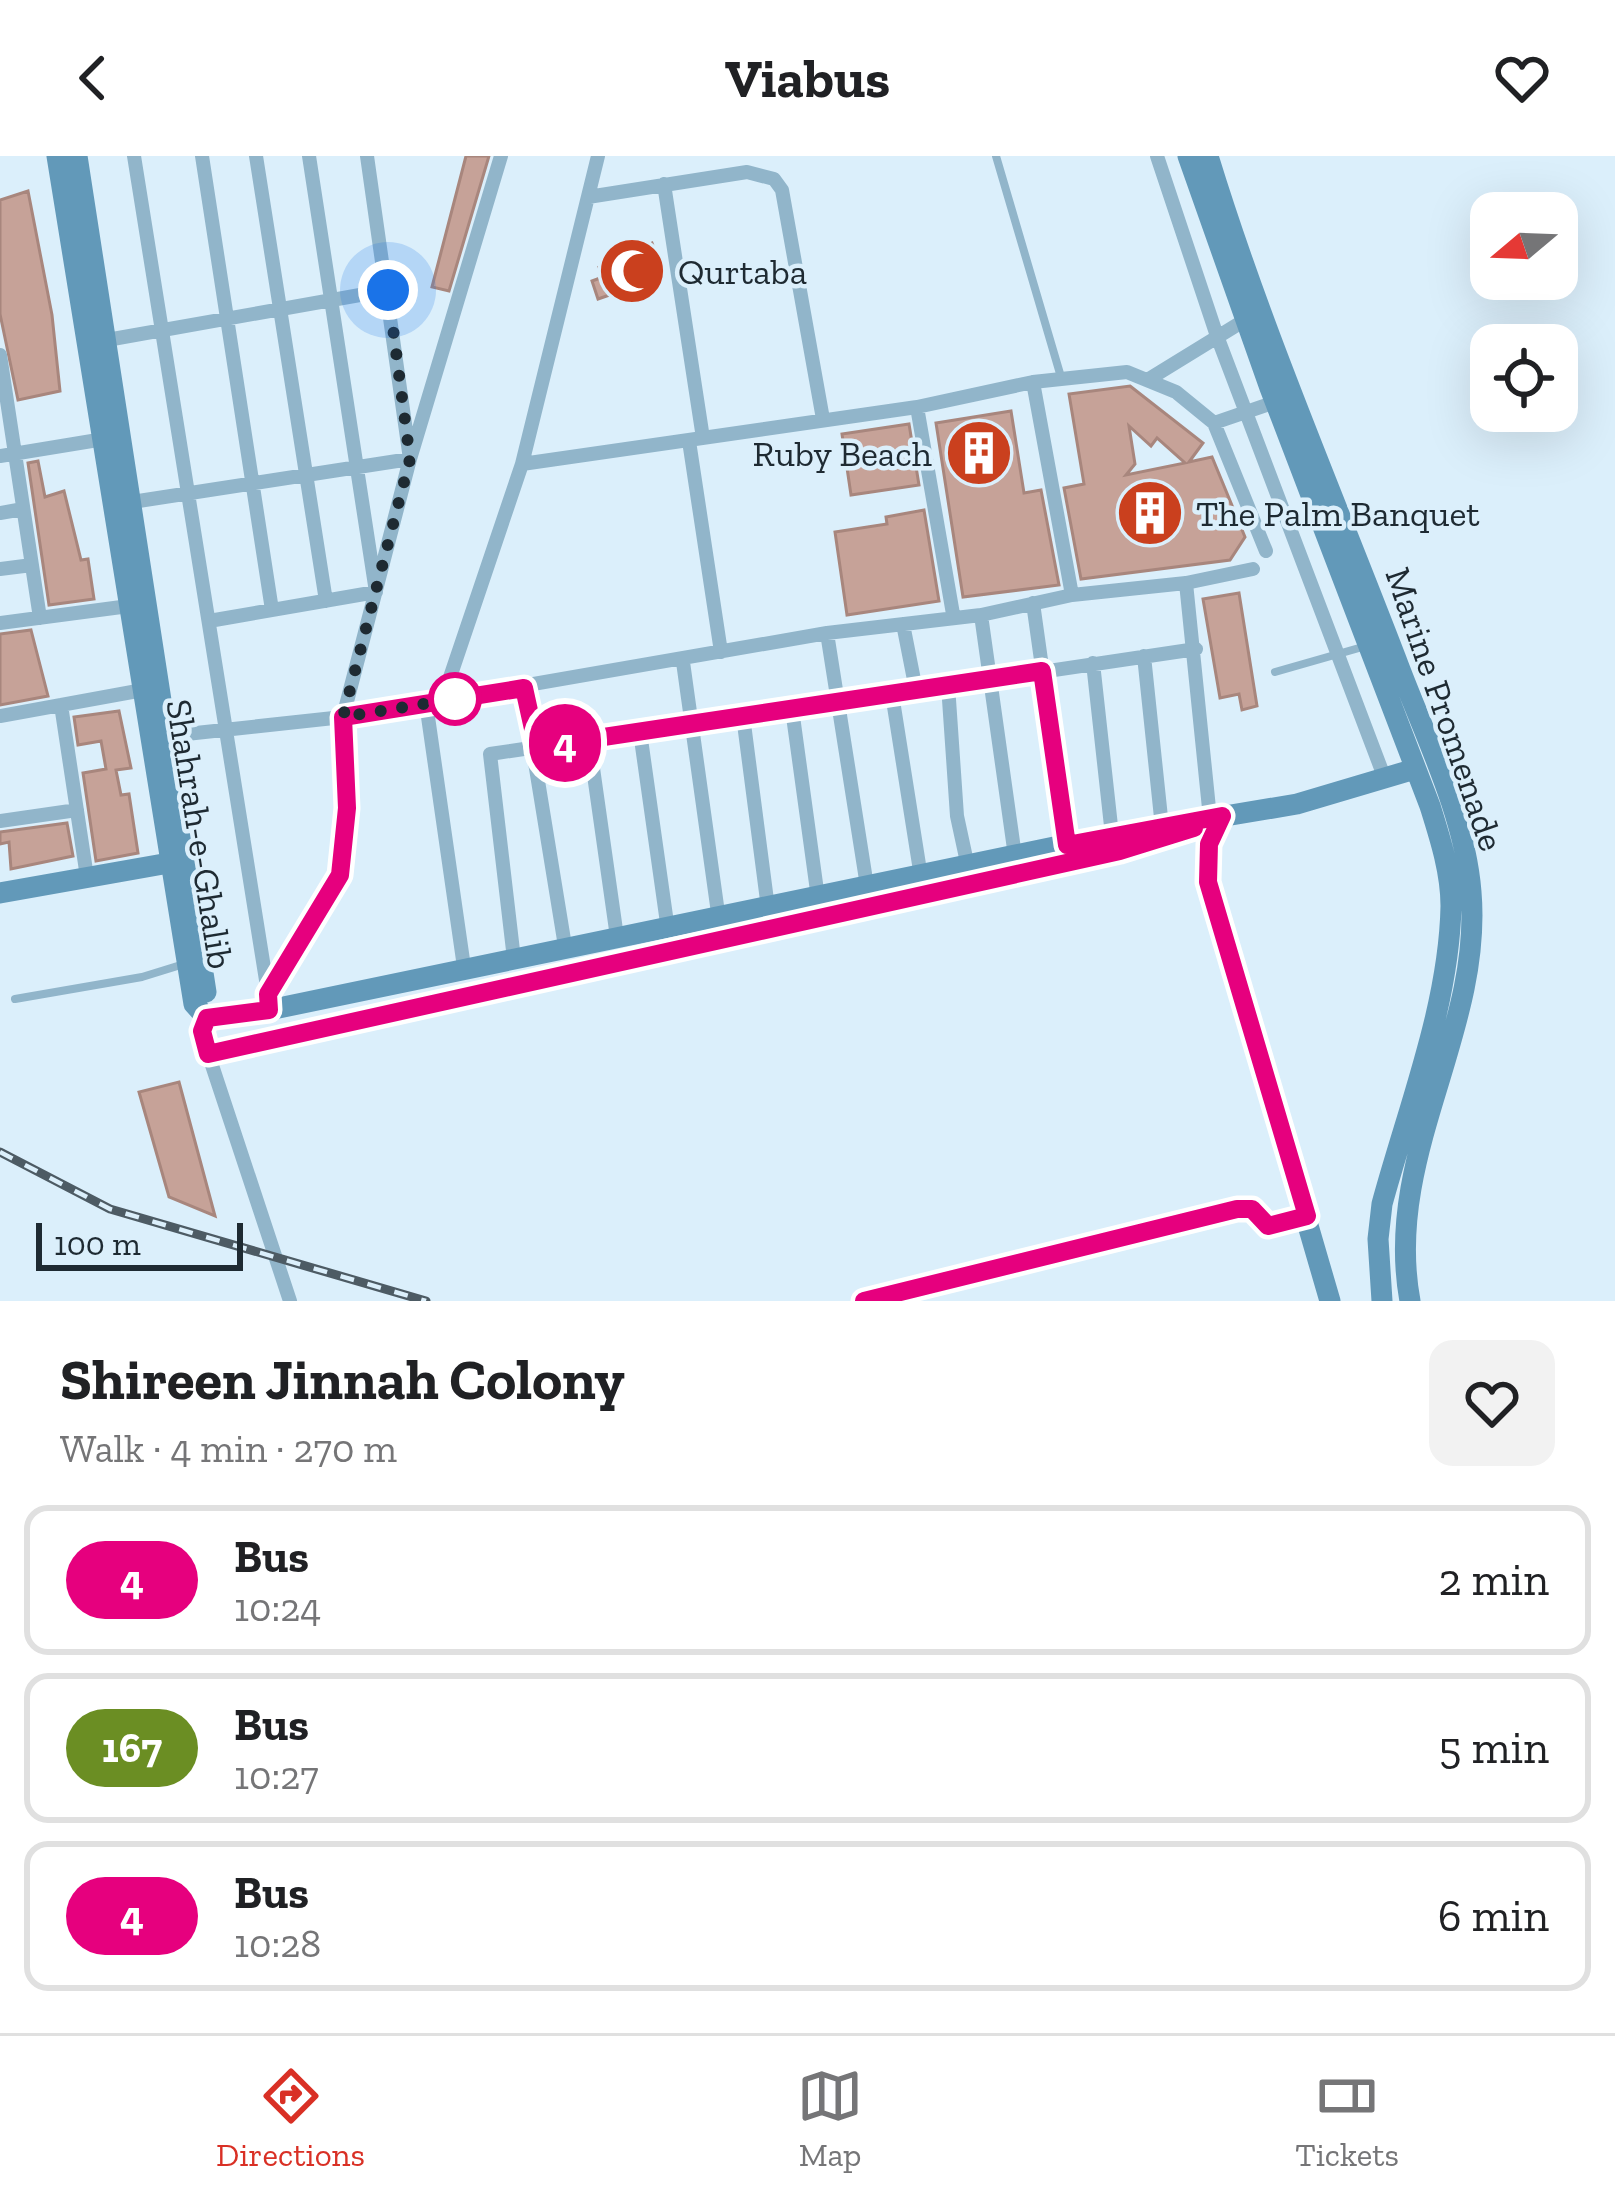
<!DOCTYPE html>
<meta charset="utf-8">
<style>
body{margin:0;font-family:"Zilla Slab",serif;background:#f2f2f2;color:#202124;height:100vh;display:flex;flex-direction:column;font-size:45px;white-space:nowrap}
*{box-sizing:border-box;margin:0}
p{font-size:39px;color:#757577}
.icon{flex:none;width:66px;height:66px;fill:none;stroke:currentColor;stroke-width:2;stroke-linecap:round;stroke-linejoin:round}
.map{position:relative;height:1145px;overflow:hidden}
.side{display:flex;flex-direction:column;background:#fff;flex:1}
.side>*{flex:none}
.badge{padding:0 24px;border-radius:39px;font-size:42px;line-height:78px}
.needle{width:78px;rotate:251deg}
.fabs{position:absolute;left:1470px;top:36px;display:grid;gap:24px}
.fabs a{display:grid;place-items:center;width:108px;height:108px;border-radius:24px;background:#fff;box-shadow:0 12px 48px #0002;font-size:60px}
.scale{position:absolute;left:36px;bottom:30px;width:207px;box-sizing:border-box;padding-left:12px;border:6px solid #1e2a32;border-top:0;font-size:33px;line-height:42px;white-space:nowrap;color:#1e2a32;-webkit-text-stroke:9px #dbeffb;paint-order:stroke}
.you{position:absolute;width:60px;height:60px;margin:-30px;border:9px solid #fff;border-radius:50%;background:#1a73e8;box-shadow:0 0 0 18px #1a73e833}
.map>.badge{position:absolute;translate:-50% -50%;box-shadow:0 0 0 6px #fff}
.round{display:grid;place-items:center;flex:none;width:126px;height:126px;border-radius:24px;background:#f2f2f2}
.head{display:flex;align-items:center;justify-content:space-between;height:204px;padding:0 60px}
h1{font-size:57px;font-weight:700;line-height:90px}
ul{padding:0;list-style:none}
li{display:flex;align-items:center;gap:36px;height:150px;margin:0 24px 18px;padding:0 36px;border:6px solid #e0e0e0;border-radius:24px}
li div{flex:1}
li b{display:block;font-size:45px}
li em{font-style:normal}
li .badge{min-width:132px;font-weight:700;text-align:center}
header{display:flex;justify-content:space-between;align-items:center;height:156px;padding:0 60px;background:#fff;font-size:54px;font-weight:700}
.dock{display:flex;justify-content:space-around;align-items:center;height:168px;border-top:3px solid #e0e0e0;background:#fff;font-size:33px;color:#757577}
.dock a{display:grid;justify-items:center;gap:6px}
.dock .active{color:#d93025}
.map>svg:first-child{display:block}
.building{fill:#c6a298;stroke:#a8867d;stroke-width:3;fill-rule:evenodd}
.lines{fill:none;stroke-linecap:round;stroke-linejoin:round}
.lane{stroke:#91b5ca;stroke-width:8}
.street{stroke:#91b5ca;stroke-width:14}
.secondary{stroke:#6299b9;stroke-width:21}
.rail-casing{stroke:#4d5b64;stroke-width:9}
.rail{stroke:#dbeffb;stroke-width:4.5;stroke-dasharray:14;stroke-linecap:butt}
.line-casing{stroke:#fff;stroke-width:27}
.line{stroke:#e6007e;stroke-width:18}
.walk{stroke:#1e2a32;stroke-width:12;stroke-dasharray:0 21.6}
.stop-dot{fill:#fff;stroke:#e6007e;stroke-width:6}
.labels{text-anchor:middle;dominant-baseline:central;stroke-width:9;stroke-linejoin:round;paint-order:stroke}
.poi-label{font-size:36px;fill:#1e2a32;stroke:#dbeffb;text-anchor:start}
.street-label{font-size:36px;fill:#1e2a32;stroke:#dbeffb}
</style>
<header><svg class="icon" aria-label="back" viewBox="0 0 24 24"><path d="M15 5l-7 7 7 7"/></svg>Viabus<svg class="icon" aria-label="heart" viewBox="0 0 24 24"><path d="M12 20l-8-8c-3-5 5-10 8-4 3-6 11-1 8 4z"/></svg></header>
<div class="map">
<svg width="1615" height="1145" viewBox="0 0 1615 1145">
<rect width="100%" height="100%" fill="#dbeffb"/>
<path class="building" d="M 466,0 L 489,0 L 449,135 L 432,131 Z
M 28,35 L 52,159 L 60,235 L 18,244 L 0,158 L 0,44 Z
M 652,87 L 664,120 L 598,143 L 592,125 L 603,121 L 599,111 Z
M 1130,230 L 1203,287 L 1189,306 L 1212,301 L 1245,381 L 1230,404 L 1081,423 L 1064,332 L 1084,328 L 1069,238 ZM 1129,270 L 1151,290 L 1157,282 L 1185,307 L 1126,319 L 1135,308 Z
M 1011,255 L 1024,337 L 1041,334 L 1059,429 L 963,441 L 936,267 Z
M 909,268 L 919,329 L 851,339 L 842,278 Z
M 38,305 L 45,341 L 64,335 L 81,404 L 88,403 L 94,443 L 49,449 L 28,307 Z
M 924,354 L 939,445 L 847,459 L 835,376 L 887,368 L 886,361 Z
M 1239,437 L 1257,550 L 1242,554 L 1239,538 L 1220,542 L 1203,443 Z
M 31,474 L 48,540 L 0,549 L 0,478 Z
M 119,555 L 131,612 L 116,614 L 121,639 L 129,638 L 138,697 L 96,705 L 83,617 L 106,613 L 101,585 L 78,589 L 74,561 Z
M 67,667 L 73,700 L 11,713 L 9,686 L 0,688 L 0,676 Z
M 179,926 L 215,1060 L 169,1041 L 139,936 Z"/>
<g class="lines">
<path class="lane" d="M 996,0 L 1061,221
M 1275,516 L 1366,490
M 15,843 L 142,821 L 184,808
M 208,898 L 1181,677
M 864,1145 L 1237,1053 L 1252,1053 L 1267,1070 L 1305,1061"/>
<path class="street" d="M 134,0 L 269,843
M 202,0 L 272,454
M 256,0 L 326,445
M 1157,0 L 1217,180 L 1385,623
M 664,28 L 703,282
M 588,41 L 747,16 L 774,23 L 782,34 L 823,263
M 107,184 L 388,134
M 0,199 L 40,462
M 1149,223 L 1245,164
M 1033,226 L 1072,439
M 917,251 L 953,458
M 1214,267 L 1275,246
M 689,285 L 721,496
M 0,300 L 104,283
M 522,308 L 917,251 L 1033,226 L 1127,216 L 1176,236 L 1214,267 L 1266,395
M 132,346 L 410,303 L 367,0
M 0,357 L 23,353
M 0,413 L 32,409
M 1186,427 L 1210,662
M 1033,447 L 1067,689
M 981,459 L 1015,700
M 209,465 L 376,436 L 309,0
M 0,467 L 129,450
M 903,468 L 916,534
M 827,477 L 867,730
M 1144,500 L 1162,671
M 683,506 L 719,764
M 1093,507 L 1112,679
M 948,529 L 957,660 L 968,711
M 523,533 L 565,790
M 892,538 L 921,721
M 442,545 L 522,308 L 598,0
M 426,547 L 464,811
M 61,549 L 87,721
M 792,553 L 818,742
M 0,560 L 143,534
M 743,560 L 768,752
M 640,576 L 668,774
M 168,580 L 343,561 L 827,477 L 981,459 L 1072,439 L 1186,427 L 1253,413
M 589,584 L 617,781
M 0,665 L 77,654
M 514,803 L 490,598 L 1196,493
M 269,838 L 340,719 L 347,652 L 343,561 L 410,303 L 501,0
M 207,862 L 204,885 L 290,1145"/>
<path class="secondary" d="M 57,0 L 194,848 L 204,859
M 77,0 L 206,836
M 1188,0 L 1270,232 L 1430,650 C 1440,682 1451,716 1451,750 C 1449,850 1408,952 1382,1048 L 1378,1083 L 1382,1145
M 1208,0 C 1260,170 1332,336 1396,503 C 1423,576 1465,658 1471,736 C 1483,877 1383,999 1410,1145
M 1221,660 L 1209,688 L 1208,726 L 1330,1145
M 0,737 L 169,707
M 204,859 L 218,863 L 269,854 L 1112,679 L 1297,648 L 1415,613"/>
<defs>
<path id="rail" d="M 0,996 L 110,1053 L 426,1145"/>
</defs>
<use href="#rail" class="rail-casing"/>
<use href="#rail" class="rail"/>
</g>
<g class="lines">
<defs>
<path id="line" d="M 864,1145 L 1237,1053 L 1252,1053 L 1268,1070 L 1307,1060 L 1208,726 L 1209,688 L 1222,660 L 1067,689 L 1042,515 L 537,591 L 524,532 L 343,561 L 347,652 L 340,719 L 268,838 L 269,854 L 207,862 L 202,875 L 208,898 L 1120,695 L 1194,672"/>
</defs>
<use href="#line" class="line-casing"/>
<use href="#line" class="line"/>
<path class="walk" d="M 388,134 L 410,303 L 343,561 L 455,543"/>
</g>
<defs>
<symbol id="mosque-disc" viewBox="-11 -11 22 22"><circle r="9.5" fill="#ca401e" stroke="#dbeffb"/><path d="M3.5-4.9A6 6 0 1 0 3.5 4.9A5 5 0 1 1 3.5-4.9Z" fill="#fff"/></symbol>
<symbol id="building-disc" viewBox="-11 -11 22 22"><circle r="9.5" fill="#ca401e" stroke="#dbeffb"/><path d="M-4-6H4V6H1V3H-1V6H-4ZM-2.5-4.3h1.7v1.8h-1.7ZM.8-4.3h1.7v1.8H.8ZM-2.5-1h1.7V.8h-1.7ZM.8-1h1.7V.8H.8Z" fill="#fff"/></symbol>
</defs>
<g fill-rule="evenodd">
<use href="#mosque-disc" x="594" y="77" width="76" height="76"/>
<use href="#building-disc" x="941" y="259" width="76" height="76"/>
<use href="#building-disc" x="1112" y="319" width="76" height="76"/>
</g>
<circle class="stop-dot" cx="455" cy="543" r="24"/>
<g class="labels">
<g class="poi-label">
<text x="678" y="115">Qurtaba</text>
<text x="932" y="297" text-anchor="end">Ruby Beach</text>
<text x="1196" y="357">The Palm Banquet</text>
</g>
<g class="street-label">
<text transform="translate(1445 553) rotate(71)">Marine Promenade</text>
<text transform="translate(200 678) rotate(81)">Shahrah-e-Ghalib</text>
</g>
</g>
</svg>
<div class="fabs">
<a><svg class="needle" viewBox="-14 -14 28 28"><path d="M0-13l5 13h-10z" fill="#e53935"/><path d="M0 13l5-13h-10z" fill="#757577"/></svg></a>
<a><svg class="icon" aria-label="locate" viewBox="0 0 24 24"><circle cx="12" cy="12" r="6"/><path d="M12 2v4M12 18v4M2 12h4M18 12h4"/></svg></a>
</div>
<div class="scale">100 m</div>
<div class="you" style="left:388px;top:134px"></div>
<b class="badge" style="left:565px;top:587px;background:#e6007e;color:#fff">4</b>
</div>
<section class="side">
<div class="head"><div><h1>Shireen Jinnah Colony</h1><p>Walk · 4 min · 270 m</p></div><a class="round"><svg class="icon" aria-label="heart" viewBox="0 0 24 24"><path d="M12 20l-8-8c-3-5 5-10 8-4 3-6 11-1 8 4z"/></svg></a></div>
<ul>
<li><span class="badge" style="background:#e6007e;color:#fff">4</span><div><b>Bus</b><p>10:24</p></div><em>2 min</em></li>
<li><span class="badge" style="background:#6b8e23;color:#fff">167</span><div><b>Bus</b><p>10:27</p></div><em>5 min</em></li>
<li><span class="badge" style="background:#e6007e;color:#fff">4</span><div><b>Bus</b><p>10:28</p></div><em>6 min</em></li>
</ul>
</section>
<nav class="dock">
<a class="active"><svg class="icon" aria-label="directions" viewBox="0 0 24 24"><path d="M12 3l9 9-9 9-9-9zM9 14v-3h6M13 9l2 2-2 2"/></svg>Directions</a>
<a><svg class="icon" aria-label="map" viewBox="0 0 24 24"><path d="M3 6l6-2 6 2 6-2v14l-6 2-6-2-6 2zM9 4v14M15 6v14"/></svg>Map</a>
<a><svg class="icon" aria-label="tickets" viewBox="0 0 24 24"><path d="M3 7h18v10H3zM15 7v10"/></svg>Tickets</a>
</nav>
